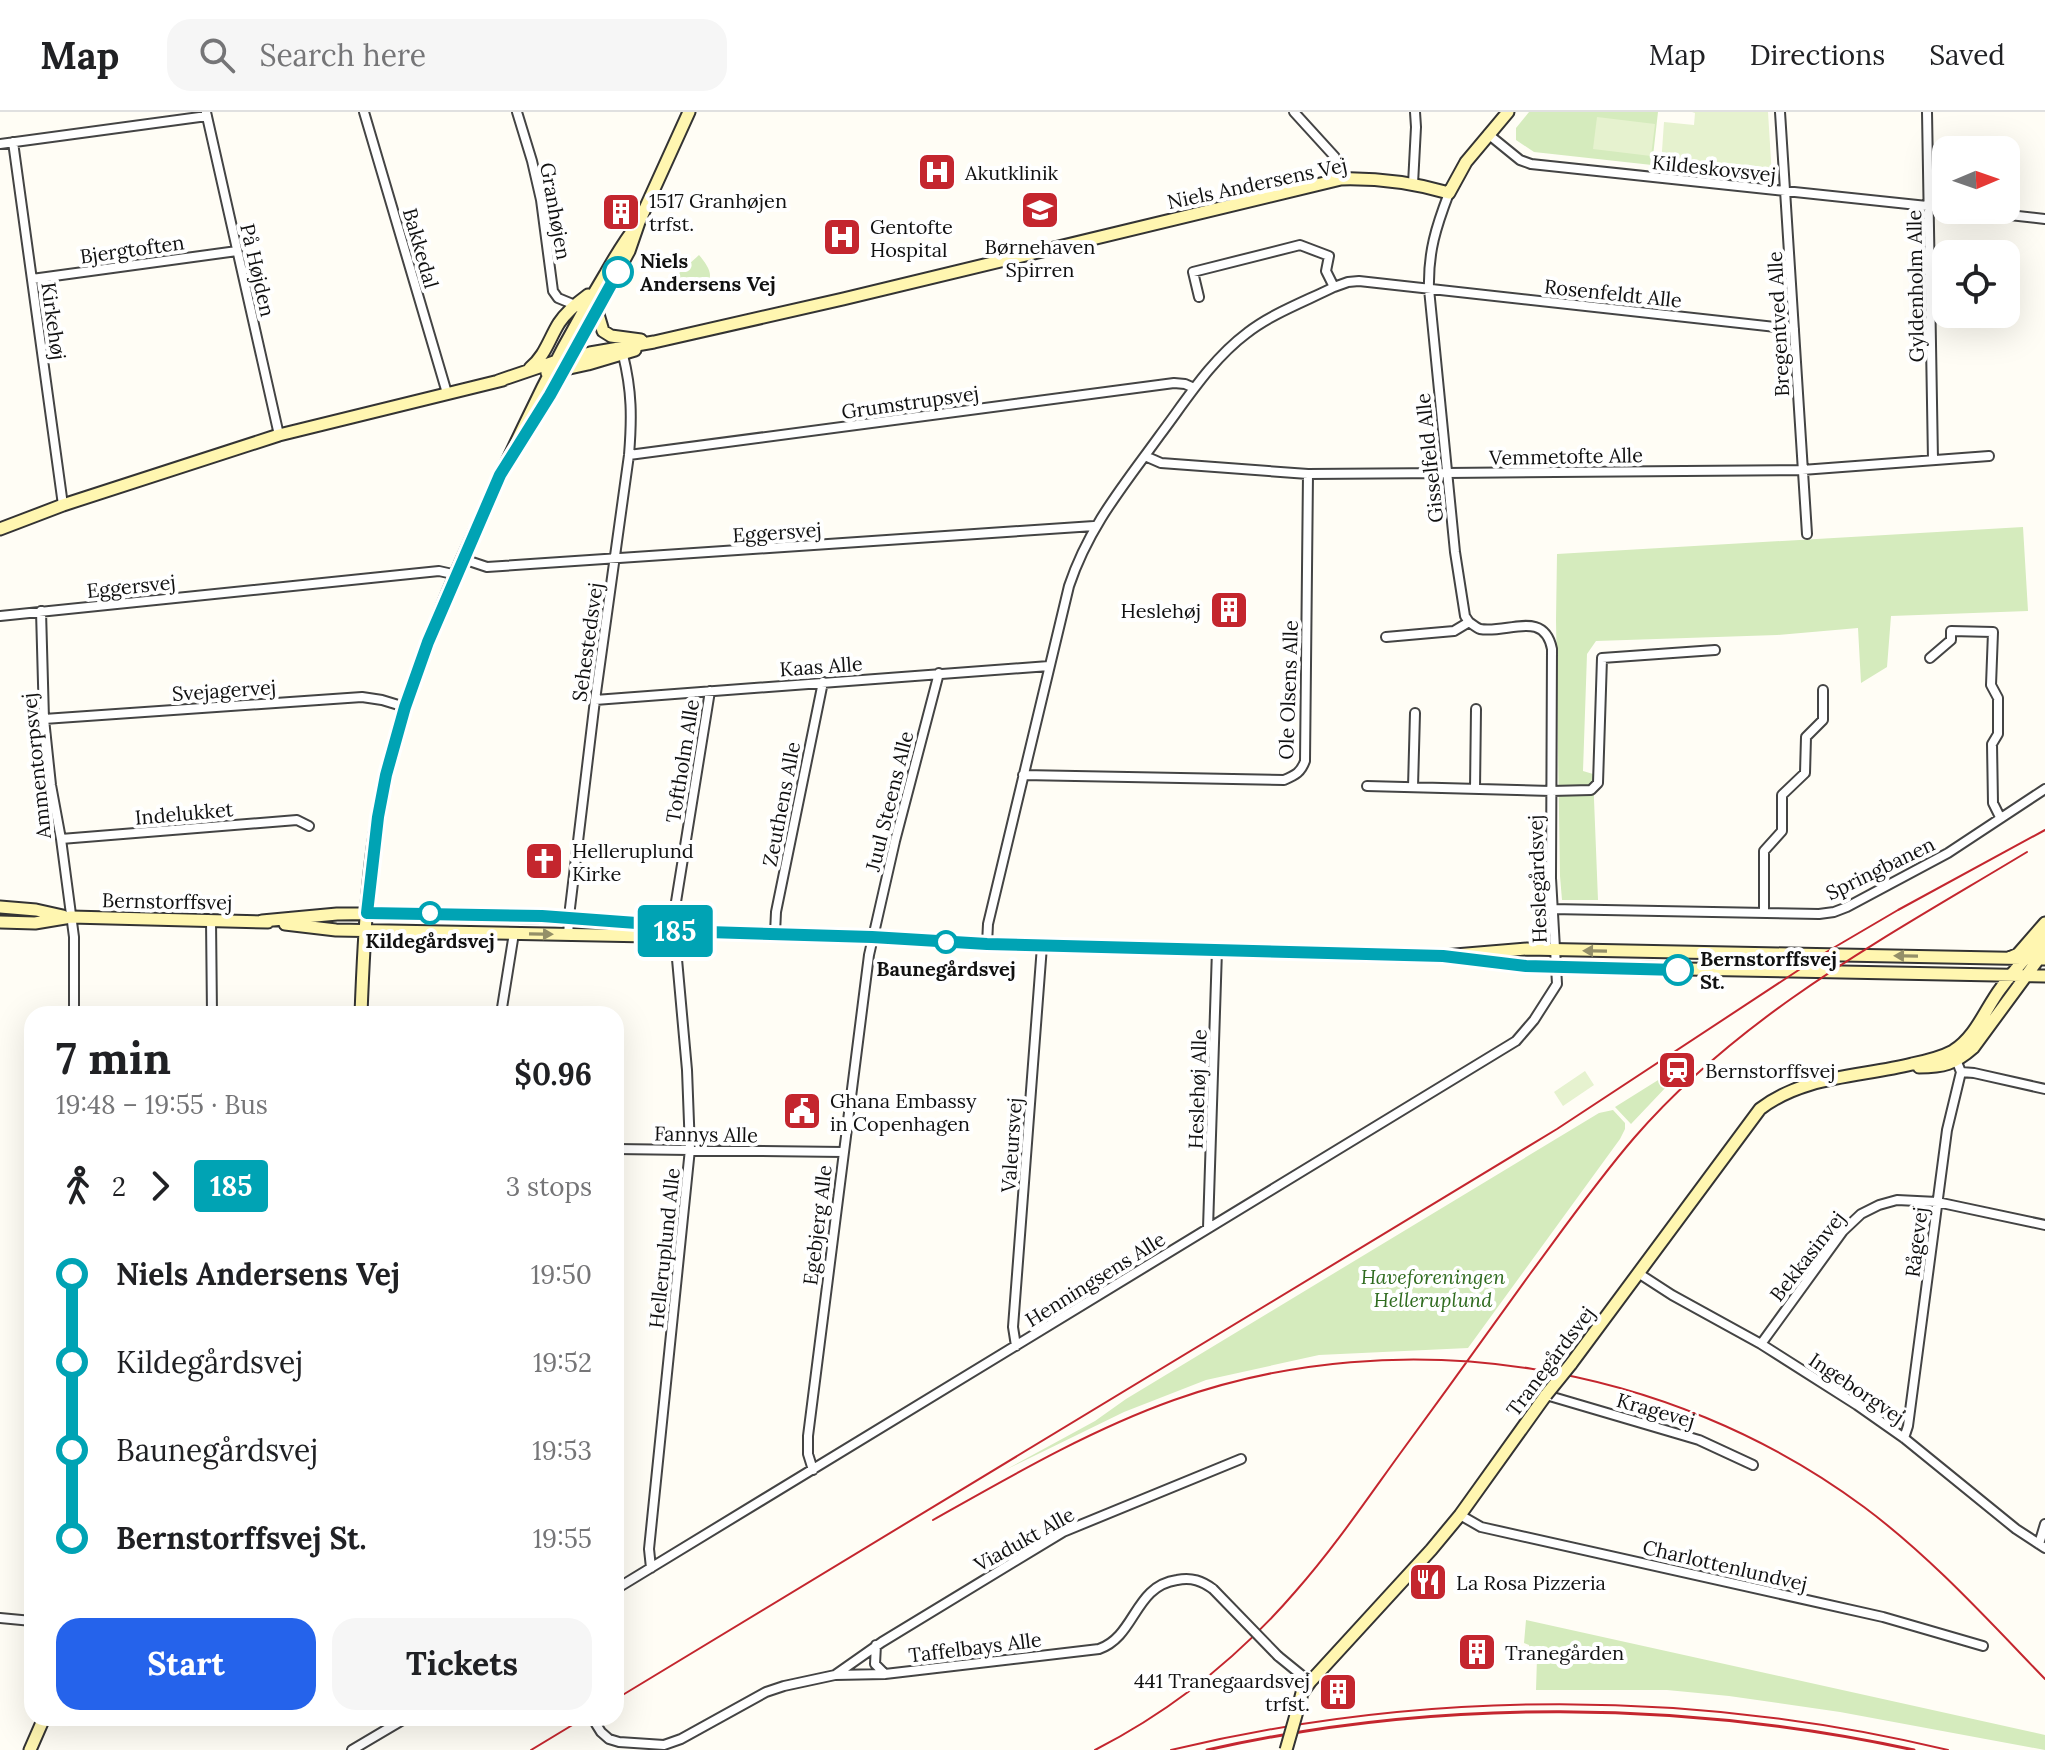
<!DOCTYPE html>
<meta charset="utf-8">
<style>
body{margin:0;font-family:Lora,serif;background:#f6f6f6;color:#202124;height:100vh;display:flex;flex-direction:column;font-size:30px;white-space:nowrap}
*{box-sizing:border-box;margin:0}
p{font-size:26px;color:#757577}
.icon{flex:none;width:44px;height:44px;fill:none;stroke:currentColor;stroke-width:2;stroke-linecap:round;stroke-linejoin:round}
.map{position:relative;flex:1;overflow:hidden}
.drawer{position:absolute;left:24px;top:894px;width:600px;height:720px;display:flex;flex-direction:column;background:#fff;border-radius:24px;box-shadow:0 8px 32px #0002}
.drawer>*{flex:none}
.badge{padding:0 16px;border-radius:6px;font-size:28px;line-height:52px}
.needle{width:52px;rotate:88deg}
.tools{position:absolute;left:1932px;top:24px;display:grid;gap:16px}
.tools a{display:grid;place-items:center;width:88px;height:88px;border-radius:16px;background:#fff;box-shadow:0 8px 32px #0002;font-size:40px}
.map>.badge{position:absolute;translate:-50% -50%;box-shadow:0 0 0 4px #fff}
.legs{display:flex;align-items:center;gap:12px;height:88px;padding:0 32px;font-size:26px}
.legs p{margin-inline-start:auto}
.overview{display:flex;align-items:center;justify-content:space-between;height:136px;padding:0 32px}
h1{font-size:44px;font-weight:700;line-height:60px}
.button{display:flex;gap:16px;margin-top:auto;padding:16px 32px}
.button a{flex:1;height:92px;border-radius:24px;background:#2563eb;color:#fff;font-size:32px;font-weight:700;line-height:92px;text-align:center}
.button a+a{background:#f6f6f6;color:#202124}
ul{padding:0 32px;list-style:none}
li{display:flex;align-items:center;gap:28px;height:88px;font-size:30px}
li i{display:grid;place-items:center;width:12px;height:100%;margin:0 10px;background:currentColor}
li i::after{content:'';width:20px;height:20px;margin:-10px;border:6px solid;border-radius:50%;background:#fff}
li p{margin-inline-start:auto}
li:first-child i{background:linear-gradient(#0000 50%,currentColor 0)}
li:last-child i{background:linear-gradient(currentColor 50%,#0000 0)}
header{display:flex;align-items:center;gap:48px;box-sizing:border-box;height:112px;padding:0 40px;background:#fff;border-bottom:2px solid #e0e0e0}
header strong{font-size:38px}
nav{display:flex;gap:44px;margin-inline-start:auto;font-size:28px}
.search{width:560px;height:72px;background:#f6f6f6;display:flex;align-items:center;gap:20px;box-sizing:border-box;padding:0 28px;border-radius:24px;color:#757577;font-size:30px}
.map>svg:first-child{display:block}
.green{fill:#d5ebbd}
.pitch{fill:#e6f2cf}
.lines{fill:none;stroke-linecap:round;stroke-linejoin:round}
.street-casing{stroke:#444;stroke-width:12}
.secondary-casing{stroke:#333;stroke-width:15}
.street{stroke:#fff;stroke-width:8}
.secondary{stroke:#fff6b0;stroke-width:11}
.tram{stroke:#c4262e;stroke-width:2}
.rail{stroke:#c4262e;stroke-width:3}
.street-bridge-casing{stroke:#444;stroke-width:12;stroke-linecap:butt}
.secondary-bridge-casing{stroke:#333;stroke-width:15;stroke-linecap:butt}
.street-bridge{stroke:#fff;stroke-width:8}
.secondary-bridge{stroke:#fff6b0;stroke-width:11}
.oneway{fill:#948f68}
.line-1-casing{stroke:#fff;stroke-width:18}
.line-1{stroke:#00a3b4;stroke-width:12}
.stop-1-dot{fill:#fff;stroke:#00a3b4;stroke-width:4}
.labels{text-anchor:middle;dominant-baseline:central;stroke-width:8;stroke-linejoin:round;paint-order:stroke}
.street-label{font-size:20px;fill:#111;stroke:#fff}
.poi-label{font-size:20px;fill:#111;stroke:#fff;text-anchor:start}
.stop-label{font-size:20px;font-weight:bold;fill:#111;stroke:#fff;text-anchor:start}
.park-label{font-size:20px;font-style:italic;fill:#2f6b1f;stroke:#fff}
</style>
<header>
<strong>Map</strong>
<div class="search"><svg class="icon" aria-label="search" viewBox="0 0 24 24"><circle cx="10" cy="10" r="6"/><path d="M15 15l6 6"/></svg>Search here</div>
<nav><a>Map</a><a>Directions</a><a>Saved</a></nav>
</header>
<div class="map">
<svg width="2045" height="1638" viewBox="0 0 2045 1638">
<rect width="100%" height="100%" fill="#fffdf5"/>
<path class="green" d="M 1529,0 L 1658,0 L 1652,53 L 1534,40 L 1516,28 L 1516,16 Z
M 699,143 C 710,156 719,171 694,175 L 687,172 L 677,163 Z
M 2023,415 L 2028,499 L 1891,504 L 1887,555 L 1861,571 L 1858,516 L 1777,523 L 1596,529 L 1587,542 L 1583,659 L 1593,662 L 1598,788 L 1562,788 L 1560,764 L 1556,508 L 1557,442 Z
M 1663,965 L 1668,973 L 1631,1012 L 1615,995 Z
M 1613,998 L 1625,1011 L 1625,1017 L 1620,1027 L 1468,1236 L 1319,1243 L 1206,1268 L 1124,1300 L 1005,1358 L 1095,1309 L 1126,1287 L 1599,1001 Z
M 1526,1508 L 2045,1623 L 2045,1638 L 1840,1600 L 1729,1584 L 1667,1578 L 1536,1578 L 1537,1546 L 1530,1542 L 1529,1533 L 1524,1531 Z"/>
<path class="pitch" d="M 1692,0 L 1768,0 L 1772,65 L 1661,53 L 1664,10 L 1694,13 L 1695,1 Z
M 1597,5 L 1655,12 L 1651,44 L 1593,37 Z
M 1585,959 L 1594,973 L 1563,994 L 1554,980 Z"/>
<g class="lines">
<defs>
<path id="street" d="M 206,0 L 279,323
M 364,0 L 447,281
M 517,0 L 532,49 L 541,88 L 553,179 L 558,186 L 575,193
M 1294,0 L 1335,45 L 1341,67
M 1780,0 L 1807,422
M 1927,0 L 1933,348
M 1488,22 L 1520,48 L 1531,52 L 1946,96
M 13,30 L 63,393
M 0,32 L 207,4
M 1413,72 L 1416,15 L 1415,0
M 1449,81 C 1436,115 1428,140 1429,177 L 1455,440 L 1465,504 L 1469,510
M 1964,98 L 2045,107
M 32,167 L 237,139
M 1199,185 L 1193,160 L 1300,133 L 1329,144 L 1326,159 L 1334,175
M 629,343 L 1174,271 L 1185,272 L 1194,276
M 1145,344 L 1161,351 L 1308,362 L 1447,361 L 1802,358 L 1989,344
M 463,447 L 487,455 L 1094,414
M 41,499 L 44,607 L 51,673 L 61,727 L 74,825 L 74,902
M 0,504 L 439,459 L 457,463
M 1386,525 L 1454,519 L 1469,510
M 1930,546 L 1951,528 L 1951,519 L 1993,520 L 1991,573 L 1998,586 L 1998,622 L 1992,632 L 1993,691 L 2000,705
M 595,588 L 1049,554
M 44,607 L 362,585 L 382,588 L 405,595
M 1023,663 L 1284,668 C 1296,663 1301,660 1305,649 L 1308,362
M 1367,674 L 1551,679 L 1591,678 L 1598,671 L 1602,546 L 1715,538
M 1413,675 L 1415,601
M 1475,677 L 1476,597
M 61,727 L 297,708 L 309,714
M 1551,797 L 1819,802 L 1834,800 L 1847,795 L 1948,741 L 2045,677
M 1764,800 L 1764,739 L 1782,719 L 1782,683 L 1805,661 L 1806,625 L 1823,608 L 1823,578
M 211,808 L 212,902
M 775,821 L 776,800 L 823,570
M 568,823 L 570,796 L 595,588 L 629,343 C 632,306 632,279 623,243
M 987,832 L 988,812 L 1069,474 C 1089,414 1124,373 1160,323 C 1187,287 1211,248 1247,221 C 1271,202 1306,189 1334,175 L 1348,170 L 1359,169 L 1794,217
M 501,902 L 514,821
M 1961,960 L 1974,961 L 2045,977
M 616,1037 L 843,1040
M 1208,1116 L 1217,838
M 1638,1161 L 1672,1183 L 1761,1232 L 1857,1293 L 1904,1326 L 2016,1417 L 2045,1436
M 1761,1232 L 1843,1119 L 1861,1102 L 1879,1093 L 1897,1088 L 1937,1090 L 2045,1113
M 1016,1234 L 1013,1215 L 1042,834
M 1546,1283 L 1699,1328 L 1753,1353
M 1904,1326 L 1908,1314 L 1947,1018 L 1961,960 L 1955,945
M 813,1358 L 808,1342 L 808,1324 L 869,843 L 895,729 L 939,561
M 1460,1403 L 1481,1415 L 1883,1505 L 1983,1534
M 2039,1432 L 2045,1412
M 651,1456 L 649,1437 L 690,1037 L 687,958 L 676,836 L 675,796 L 710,579
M 616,1477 L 1516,929 L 1534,908 L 1557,872 L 1551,766 L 1552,537 C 1544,497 1507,522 1480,517 C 1477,516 1472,512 1469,510
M 0,1506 L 32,1509
M 876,1533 L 875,1552 L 885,1562
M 1278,1544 L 1310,1570
M 835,1563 L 882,1530 L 1063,1420 L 1241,1347
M 596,1612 L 601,1620 L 609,1627 L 619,1630 L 664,1633 L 681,1627 L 766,1580 L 784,1574 L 835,1563 L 885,1562 L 1099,1537 C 1136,1524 1134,1474 1177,1468 C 1192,1465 1202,1469 1213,1477
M 352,1638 L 406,1606"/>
<path id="secondary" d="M 597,199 L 603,219 L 611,224 L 641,228
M 530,256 C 545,244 549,227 559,211 C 567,199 577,191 588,183
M 547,261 L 588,252 L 635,238
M 498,269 L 554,250 L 590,241 L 654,230 L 843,187 L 1341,67 C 1378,66 1414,71 1449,81 L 1466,50 L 1508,0
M 530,315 L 561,264 L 629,139 L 639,110 L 689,0
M 0,417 L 63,393 L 279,323 L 503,268
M 0,795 L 36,798 L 63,804
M 262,809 L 337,802 L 397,801 L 569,806 L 650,812 L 676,819 L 872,825 L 987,832 L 1412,844 L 1443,844 L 1527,837 L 2045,847
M 0,810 L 35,811 L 71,805 L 268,810
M 285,812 L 336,818 L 649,824 L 671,820
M 2009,846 L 2018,842 L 2045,811
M 1468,847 L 1526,854 L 1580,855 L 2045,864
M 361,902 C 364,823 368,738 387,661 C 416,541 470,427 523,316 C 548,263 575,212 606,161 C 616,143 626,127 639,110
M 1919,955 C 1943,955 1955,952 1973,936 L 2045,838
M 1571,1252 L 1760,997 C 1804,963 1861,965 1912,952 C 1926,949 1940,946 1953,939 C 1976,925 1985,897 2001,876 C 2014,858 2030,841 2045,825
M 1298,1596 L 1302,1581 L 1310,1570 L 1431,1438 L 1460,1403 L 1546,1283
M 30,1638 L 44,1606"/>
</defs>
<use href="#street" class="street-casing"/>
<use href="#secondary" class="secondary-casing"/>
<use href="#street" class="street"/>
<use href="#secondary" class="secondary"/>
<path class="tram" d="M 933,1408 C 1011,1364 1090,1318 1174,1288 C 1402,1207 1669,1250 1864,1395 C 1931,1445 1987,1507 2045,1567
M 616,1587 L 1557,1017 L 1823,842 L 1898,798 L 2045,718
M 531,1638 L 584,1606
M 1095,1638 C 1171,1599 1239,1545 1295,1480 C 1333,1437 1365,1390 1399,1343 C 1443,1283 1487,1222 1530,1162 C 1564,1116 1597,1069 1634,1026 C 1742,901 1888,824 2027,740
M 1171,1638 C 1425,1577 1694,1577 1948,1638"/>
<path class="rail" d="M 1207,1638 C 1437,1586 1683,1588 1914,1638"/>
<defs>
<path id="street-bridge" d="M 1213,1477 L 1278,1544"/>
<path id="secondary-bridge" d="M 1546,1283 L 1571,1252
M 1286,1638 L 1298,1596"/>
</defs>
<use href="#street-bridge" class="street-bridge-casing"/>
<use href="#secondary-bridge" class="secondary-bridge-casing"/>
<use href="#street-bridge" class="street-bridge"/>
<use href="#secondary-bridge" class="secondary-bridge"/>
</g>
<defs><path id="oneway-solid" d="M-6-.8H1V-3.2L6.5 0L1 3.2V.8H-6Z" transform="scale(2)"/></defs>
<g class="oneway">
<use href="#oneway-solid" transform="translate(541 822) rotate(1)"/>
<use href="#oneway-solid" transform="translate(1595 839) rotate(-179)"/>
<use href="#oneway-solid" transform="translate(1906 844) rotate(-179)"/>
</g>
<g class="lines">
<defs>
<path id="line-1" d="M 618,160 L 550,283 L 500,363 L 428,530 L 405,595 L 386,663 L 378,705 L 367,801 L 542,804 L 650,812 L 676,819 L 872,825 L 987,832 L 1443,844 L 1526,854 L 1678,858"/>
</defs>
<use href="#line-1" class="line-1-casing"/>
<use href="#line-1" class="line-1"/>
</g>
<defs>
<symbol id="hospital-square" viewBox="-11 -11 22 22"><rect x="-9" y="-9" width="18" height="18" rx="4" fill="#c4262e" stroke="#fff"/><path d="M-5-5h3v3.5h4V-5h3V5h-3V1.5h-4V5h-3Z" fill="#fff"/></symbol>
<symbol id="school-square" viewBox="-11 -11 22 22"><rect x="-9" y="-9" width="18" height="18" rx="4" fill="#c4262e" stroke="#fff"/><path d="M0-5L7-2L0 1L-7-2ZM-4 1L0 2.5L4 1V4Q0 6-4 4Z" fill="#fff"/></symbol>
<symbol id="building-square" viewBox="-11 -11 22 22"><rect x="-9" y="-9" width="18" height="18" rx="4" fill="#c4262e" stroke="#fff"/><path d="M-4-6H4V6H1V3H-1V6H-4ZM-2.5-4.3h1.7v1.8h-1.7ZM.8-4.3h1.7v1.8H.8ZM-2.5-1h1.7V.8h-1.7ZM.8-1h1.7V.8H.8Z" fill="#fff"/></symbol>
<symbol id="church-square" viewBox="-11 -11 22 22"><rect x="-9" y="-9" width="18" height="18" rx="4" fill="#c4262e" stroke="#fff"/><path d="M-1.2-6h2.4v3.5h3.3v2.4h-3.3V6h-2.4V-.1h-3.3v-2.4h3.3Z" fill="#fff"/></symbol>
<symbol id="station-square" viewBox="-11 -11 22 22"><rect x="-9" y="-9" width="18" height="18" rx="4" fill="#c4262e" stroke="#fff"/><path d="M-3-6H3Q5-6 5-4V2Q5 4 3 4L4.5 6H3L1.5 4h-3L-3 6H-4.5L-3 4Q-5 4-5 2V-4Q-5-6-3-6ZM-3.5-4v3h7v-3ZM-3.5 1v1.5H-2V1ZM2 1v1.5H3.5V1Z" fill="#fff"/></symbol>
<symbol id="civic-square" viewBox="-11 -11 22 22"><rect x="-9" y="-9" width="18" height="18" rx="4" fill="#c4262e" stroke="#fff"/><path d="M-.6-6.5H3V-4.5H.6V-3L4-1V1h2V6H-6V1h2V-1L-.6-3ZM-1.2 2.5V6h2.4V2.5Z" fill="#fff"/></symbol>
<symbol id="restaurant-square" viewBox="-11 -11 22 22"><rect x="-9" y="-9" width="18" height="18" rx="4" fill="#c4262e" stroke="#fff"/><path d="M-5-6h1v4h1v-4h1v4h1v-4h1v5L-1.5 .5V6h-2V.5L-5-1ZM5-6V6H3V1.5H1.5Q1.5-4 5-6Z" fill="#fff"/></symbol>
</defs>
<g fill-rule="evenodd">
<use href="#hospital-square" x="915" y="38" width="44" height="44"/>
<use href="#school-square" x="1018" y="76" width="44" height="44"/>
<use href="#building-square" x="599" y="78" width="44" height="44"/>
<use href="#hospital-square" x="820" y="103" width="44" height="44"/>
<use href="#building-square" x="1207" y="476" width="44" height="44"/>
<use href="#church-square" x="522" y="727" width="44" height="44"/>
<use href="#station-square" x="1655" y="936" width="44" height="44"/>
<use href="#civic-square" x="780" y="977" width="44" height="44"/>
<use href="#restaurant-square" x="1406" y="1448" width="44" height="44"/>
<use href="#building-square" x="1455" y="1518" width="44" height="44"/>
<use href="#building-square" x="1316" y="1558" width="44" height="44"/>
</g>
<g class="stop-1-dot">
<circle cx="618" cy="160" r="14"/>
<circle cx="430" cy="801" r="10"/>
<circle cx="946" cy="830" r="10"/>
<circle cx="1678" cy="858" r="14"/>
</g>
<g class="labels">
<g class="street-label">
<text transform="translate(1714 56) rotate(6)">Kildeskovsvej</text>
<text transform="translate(1257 71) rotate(-12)">Niels Andersens Vej</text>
<text transform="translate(556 99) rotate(80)">Granhøjen</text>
<text transform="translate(421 136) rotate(74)">Bakkedal</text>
<text transform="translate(132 137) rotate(-8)">Bjergtoften</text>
<text transform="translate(258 158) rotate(77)">På Højden</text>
<text transform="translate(1915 174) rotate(-91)">Gyldenholm Alle</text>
<text transform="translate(1613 181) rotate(6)">Rosenfeldt Alle</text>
<text transform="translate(54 209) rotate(82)">Kirkehøj</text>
<text transform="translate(1778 212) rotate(-93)">Bregentved Alle</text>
<text transform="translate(910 290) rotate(-8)">Grumstrupsvej</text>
<text transform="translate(1566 344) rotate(-1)">Vemmetofte Alle</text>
<text transform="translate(1429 346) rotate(-96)">Gisselfeld Alle</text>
<text transform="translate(777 420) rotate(-4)">Eggersvej</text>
<text transform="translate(131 474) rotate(-6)">Eggersvej</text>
<text transform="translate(587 530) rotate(-82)">Sehestedsvej</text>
<text transform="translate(821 554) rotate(-4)">Kaas Alle</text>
<text transform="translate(224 578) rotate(-4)">Svejagervej</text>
<text transform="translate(1288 578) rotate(-88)">Ole Olsens Alle</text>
<text transform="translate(682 649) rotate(-81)">Toftholm Alle</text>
<text transform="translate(36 654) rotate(-96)">Ammentorpsvej</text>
<text transform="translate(889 689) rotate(-76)">Juul Steens Alle</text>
<text transform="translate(781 692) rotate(-79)">Zeuthens Alle</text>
<text transform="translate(184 701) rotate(-5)">Indelukket</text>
<text transform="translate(1880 756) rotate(-26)">Springbanen</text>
<text transform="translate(1537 767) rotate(-92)">Heslegårdsvej</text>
<text transform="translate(167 789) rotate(1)">Bernstorffsvej</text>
<text transform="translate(1197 977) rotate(-88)">Heslehøj Alle</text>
<text transform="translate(706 1022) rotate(1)">Fannys Alle</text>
<text transform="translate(1011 1033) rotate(-86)">Valeursvej</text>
<text transform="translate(817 1113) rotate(-83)">Egebjerg Alle</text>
<text transform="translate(1916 1130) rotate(-83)">Rågevej</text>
<text transform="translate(664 1136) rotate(-84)">Helleruplund Alle</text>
<text transform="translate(1807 1144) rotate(-52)">Bekkasinvej</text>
<text transform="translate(1095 1167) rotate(-32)">Henningsens Alle</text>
<text transform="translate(1550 1249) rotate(-53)">Tranegårdsvej</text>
<text transform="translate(1857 1276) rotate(34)">Ingeborgvej</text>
<text transform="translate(1656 1298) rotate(16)">Kragevej</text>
<text transform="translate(1024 1427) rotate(-29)">Viadukt Alle</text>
<text transform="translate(1725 1453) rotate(13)">Charlottenlundvej</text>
<text transform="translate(975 1535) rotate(-7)">Taffelbays Alle</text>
</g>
<g class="poi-label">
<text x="965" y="60">Akutklinik</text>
<text x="649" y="88">1517 Granhøjen<tspan x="649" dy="23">trfst.</tspan></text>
<text x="870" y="114">Gentofte<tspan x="870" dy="23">Hospital</tspan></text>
<text x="1040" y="134" text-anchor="middle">Børnehaven<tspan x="1040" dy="23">Spirren</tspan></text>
<text x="1201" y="498" text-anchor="end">Heslehøj</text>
<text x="572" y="738">Helleruplund<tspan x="572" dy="23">Kirke</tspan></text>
<text x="1705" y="958">Bernstorffsvej</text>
<text x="830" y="988">Ghana Embassy<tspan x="830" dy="23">in Copenhagen</tspan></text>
<text x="1456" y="1470">La Rosa Pizzeria</text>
<text x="1505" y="1540">Tranegården</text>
<text x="1310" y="1568" text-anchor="end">441 Tranegaardsvej<tspan x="1310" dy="23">trfst.</tspan></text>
</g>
<g class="stop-label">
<text x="640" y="148">Niels<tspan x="640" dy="23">Andersens Vej</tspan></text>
<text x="430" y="828" text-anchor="middle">Kildegårdsvej</text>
<text x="1700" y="846">Bernstorffsvej<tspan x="1700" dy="23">St.</tspan></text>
<text x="946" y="856" text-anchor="middle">Baunegårdsvej</text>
</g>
<g class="park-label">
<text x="1433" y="1164">Haveforeningen<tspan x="1433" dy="23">Helleruplund</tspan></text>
</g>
</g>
</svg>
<div class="tools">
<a><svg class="needle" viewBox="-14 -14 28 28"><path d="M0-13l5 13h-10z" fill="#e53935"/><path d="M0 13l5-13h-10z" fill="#757577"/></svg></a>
<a><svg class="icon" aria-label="locate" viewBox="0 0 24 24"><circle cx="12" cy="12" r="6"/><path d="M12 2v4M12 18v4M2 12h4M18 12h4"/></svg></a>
</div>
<b class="badge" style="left:675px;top:819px;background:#00a3b4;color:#fff">185</b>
<section class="drawer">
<div class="overview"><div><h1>7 min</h1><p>19:48 – 19:55 · Bus</p></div><b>$0.96</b></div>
<div class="legs"><svg class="icon" aria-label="walk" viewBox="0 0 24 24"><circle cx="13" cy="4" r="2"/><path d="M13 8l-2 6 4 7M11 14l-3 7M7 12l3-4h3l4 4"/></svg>2<svg class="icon" aria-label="forward" viewBox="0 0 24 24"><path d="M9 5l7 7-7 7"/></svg><b class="badge" style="background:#00a3b4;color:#fff">185</b><p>3 stops</p></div>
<ul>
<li><i style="color:#00a3b4"></i><b>Niels Andersens Vej</b><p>19:50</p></li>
<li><i style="color:#00a3b4"></i><span>Kildegårdsvej</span><p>19:52</p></li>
<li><i style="color:#00a3b4"></i><span>Baunegårdsvej</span><p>19:53</p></li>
<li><i style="color:#00a3b4"></i><b>Bernstorffsvej St.</b><p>19:55</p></li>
</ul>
<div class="button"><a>Start</a><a>Tickets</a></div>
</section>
</div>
